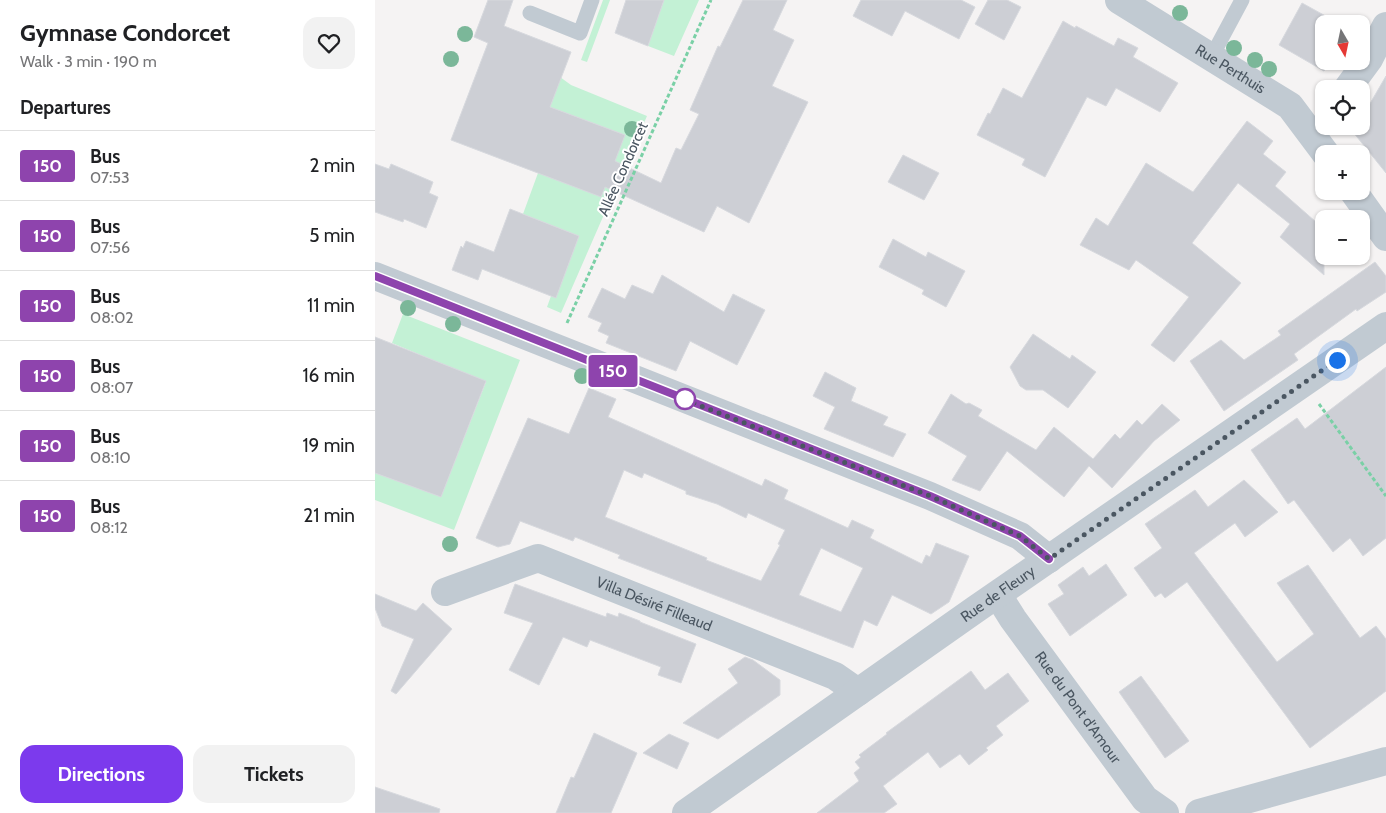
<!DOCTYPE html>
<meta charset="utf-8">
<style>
body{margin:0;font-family:Cabin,sans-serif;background:#f2f2f2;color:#202124;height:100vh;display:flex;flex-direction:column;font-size:19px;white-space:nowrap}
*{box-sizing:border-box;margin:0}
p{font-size:16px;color:#757577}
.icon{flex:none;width:28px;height:28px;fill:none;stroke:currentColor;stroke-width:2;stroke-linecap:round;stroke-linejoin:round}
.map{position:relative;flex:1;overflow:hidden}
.details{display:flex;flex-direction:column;background:#fff;width:375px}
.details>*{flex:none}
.badge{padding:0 10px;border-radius:4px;font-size:18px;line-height:32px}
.needle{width:32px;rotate:171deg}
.tools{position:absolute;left:940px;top:15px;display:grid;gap:10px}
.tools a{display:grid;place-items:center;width:55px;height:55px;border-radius:10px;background:#fff;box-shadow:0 1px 4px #0004;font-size:25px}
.you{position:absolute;width:25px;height:25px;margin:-12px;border:4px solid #fff;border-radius:50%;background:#1a73e8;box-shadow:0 0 0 8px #1a73e833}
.map>.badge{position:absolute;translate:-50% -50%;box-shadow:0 0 0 2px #fff}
h2{padding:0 20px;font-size:19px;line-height:45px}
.round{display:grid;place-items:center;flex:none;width:52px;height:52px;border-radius:15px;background:#f2f2f2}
.head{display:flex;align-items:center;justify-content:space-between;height:85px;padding:0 20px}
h1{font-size:24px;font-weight:700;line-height:38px}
.action{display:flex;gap:10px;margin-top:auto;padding:10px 20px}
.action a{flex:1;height:58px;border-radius:15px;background:#7c3aed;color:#fff;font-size:20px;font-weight:700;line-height:58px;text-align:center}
.action a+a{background:#f2f2f2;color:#202124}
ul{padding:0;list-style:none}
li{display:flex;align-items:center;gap:15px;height:70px;padding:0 20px;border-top:1px solid #e0e0e0}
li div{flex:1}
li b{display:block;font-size:19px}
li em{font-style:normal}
li .badge{min-width:55px;font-weight:700;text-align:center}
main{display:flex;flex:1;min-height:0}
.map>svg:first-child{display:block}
.green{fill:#c3f1d5}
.building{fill:#cdcfd5;stroke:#d7d9de;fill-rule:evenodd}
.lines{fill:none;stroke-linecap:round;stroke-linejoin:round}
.path{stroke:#7ad0a6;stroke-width:3;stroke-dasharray:4 2.5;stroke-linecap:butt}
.service{stroke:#c1cad2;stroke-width:15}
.minor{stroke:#c1cad2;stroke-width:28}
.tree{fill:#7bb799}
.line-casing{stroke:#fff;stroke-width:11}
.line{stroke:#8e44ad;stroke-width:8}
.walk{stroke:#4a5661;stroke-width:5;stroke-dasharray:0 9}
.stop-dot{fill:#fff;stroke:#8e44ad;stroke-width:2.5}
.labels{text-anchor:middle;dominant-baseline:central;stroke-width:4;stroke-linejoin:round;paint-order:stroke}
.street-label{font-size:15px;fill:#4a5661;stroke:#fff}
</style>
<main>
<section class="details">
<div class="head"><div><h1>Gymnase Condorcet</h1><p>Walk · 3 min · 190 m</p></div><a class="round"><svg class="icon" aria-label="heart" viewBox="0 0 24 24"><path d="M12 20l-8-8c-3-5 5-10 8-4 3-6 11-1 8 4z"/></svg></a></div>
<h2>Departures</h2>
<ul>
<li><span class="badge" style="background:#8e44ad;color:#fff">150</span><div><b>Bus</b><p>07:53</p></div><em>2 min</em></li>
<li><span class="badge" style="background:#8e44ad;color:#fff">150</span><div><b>Bus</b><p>07:56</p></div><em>5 min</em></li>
<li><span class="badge" style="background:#8e44ad;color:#fff">150</span><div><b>Bus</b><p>08:02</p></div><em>11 min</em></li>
<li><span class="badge" style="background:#8e44ad;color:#fff">150</span><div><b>Bus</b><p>08:07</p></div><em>16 min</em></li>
<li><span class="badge" style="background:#8e44ad;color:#fff">150</span><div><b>Bus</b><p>08:10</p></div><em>19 min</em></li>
<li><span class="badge" style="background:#8e44ad;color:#fff">150</span><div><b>Bus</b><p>08:12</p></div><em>21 min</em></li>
</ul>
<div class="action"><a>Directions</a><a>Tickets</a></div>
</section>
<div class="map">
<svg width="1011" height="813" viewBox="0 0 1011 813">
<rect width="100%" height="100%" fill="#f5f3f3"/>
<path class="green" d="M 228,0 L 235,0 L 212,62 L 206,60 Z
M 289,0 L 324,0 L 299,56 L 273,46 Z
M 185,77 L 196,85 L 272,116 L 186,313 L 172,307 L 176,296 L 181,297 L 204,236 L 148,214 L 163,173 L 250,135 L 175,107 Z
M 28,314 L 145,360 L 79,530 L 0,500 L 0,473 L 66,497 L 111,382 L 17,343 Z"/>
<path class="building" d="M 113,0 L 138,0 L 129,26 L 196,52 L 175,107 L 250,135 L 240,161 L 286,183 L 301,148 L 306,150 L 324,114 L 315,110 L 343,46 L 345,47 L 368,0 L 412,0 L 398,30 L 419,40 L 397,86 L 433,102 L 374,223 L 342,206 L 329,232 L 230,187 L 226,197 L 76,140 L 113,43 L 99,37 Z
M 251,0 L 289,0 L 273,46 L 240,33 Z
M 486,0 L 586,0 L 600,7 L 584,39 L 530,11 L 517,36 L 478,16 Z
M 613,0 L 632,0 L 646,7 L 629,40 L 600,24 Z
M 927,3 L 965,24 L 949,24 L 949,61 L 954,61 L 949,71 L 904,45 Z
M 688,21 L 700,28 L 701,26 L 739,46 L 743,38 L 763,48 L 758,57 L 803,83 L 785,112 L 741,88 L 731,106 L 712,97 L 670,177 L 647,165 L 650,159 L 602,135 L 613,113 L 615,114 L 628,88 L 647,98 Z
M 1011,76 L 1011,173 L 978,132 L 982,126 L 986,126 L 986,119 Z
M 872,121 L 898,141 L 888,154 L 911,172 L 900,186 L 949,229 L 949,275 L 905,237 L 915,224 L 863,183 L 817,243 L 866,283 L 799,362 L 776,345 L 814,297 L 761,260 L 754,270 L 705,245 L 721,218 L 733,226 L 771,163 L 818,192 Z
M 528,155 L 564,173 L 549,200 L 513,182 Z
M 0,164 L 14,169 L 16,164 L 58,182 L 54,193 L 63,197 L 51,228 L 29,219 L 28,222 L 0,212 Z
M 135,209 L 204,236 L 181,298 L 107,269 L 103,280 L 77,270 L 86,246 L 88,248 L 91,241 L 119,252 Z
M 518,239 L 551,257 L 553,252 L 590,271 L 571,307 L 547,294 L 549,290 L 504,267 Z
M 1000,262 L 1011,276 L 1011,292 L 982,311 L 981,309 L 919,354 L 923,360 L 849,411 L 815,361 L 846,340 L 869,360 L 906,335 L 903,331 Z
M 287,275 L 349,312 L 358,294 L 390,310 L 362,365 L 315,341 L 301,371 L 231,343 L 234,336 L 223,331 L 227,323 L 213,317 L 227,288 L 250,299 L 257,285 L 278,294 Z
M 658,334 L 695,359 L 697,355 L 721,372 L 693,408 L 668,390 L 651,390 L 645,386 L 635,367 Z
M 0,337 L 111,381 L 66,497 L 0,473 Z
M 1011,367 L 1011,538 L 988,556 L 975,538 L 958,552 L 919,500 L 913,504 L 876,450 L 922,418 L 930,429 Z
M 450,372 L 481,388 L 476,401 L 513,417 L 508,425 L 531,434 L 518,457 L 449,429 L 460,407 L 438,396 Z
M 214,388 L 241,399 L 233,417 L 387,486 L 390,479 L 413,490 L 409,499 L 473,528 L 477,520 L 499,530 L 495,538 L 547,564 L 551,555 L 555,557 L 561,543 L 594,556 L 574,602 L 556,614 L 517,595 L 502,626 L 489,620 L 478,648 L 243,558 L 245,555 L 200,537 L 198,541 L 145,521 L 135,544 L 123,547 L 101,538 L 153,418 L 194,434 ZM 249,470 L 267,478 L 269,473 L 311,491 L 311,494 L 342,504 L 371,518 L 373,513 L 410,530 L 403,544 L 405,545 L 386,581 L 331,560 L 332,558 L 230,517 ZM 446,548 L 488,568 L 466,612 L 424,595 Z
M 576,394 L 591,404 L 594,403 L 607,410 L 603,416 L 661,450 L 679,427 L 718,459 L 740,434 L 745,439 L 762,420 L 767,425 L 787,404 L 805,420 L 779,441 L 737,488 L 714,466 L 689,497 L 632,451 L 605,491 L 577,480 L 592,456 L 553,433 Z
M 869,480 L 903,512 L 870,537 L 860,523 L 819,553 L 902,662 L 939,634 L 902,583 L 933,565 L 985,638 L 1001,626 L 1011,639 L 1011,691 L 935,748 L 812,582 L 790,598 L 786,593 L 780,597 L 759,568 L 787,548 L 770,524 L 820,490 L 833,507 Z
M 731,564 L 752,595 L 695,636 L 673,604 L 689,594 L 683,585 L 708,567 L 714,576 Z
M 140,584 L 231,617 L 232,613 L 243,617 L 244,613 L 265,621 L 265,622 L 321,644 L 306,683 L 283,675 L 286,667 L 215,640 L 212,647 L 188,637 L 164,685 L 134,670 L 158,623 L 129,613 Z
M 0,594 L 41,611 L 48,603 L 77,629 L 21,694 L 16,691 L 39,639 L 7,626 L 0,608 Z
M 370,657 L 378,660 L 405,680 L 405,695 L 343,739 L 308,723 L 363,683 L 353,669 Z
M 596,671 L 610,690 L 633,673 L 654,701 L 621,726 L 628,735 L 611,748 L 613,750 L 594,765 L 585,754 L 565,768 L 553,752 L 508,786 L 522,804 L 509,813 L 442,813 L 484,781 L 479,773 L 485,768 L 480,762 L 486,757 L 484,755 L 512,734 L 511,733 Z
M 766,676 L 814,741 L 790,758 L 744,692 Z
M 219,733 L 262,753 L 236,813 L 181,813 L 196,777 L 199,778 Z
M 294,734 L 314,743 L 302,769 L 268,753 Z
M 0,787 L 65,809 L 64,813 L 0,813 Z"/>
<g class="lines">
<path class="path" d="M 192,323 L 336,0
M 944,404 L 1011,496"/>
<path class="service" d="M 155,13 L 205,33 L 217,0
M 837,56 L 867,0"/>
<g class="minor">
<path id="s1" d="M 744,0 L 915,106 L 951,154"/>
<path d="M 972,89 L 994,59 L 1011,26"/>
<path d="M 978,191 L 1011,237"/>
<path d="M 0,276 L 555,496 L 645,536 L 674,559"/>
<path id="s2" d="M 70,592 L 163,558 L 460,676 L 483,692"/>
<path id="s3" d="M 623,595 L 638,619 L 770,799 L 790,813"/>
<path id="s4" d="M 311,813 L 601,609 L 1011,326"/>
<path d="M 824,813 L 1011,761"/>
</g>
</g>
<g class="tree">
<circle cx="805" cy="13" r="8"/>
<circle cx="90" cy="34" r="8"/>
<circle cx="859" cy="48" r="8"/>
<circle cx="76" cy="59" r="8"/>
<circle cx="880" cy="60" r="8"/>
<circle cx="894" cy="69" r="8"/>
<circle cx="257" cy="129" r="8"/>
<circle cx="33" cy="308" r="8"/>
<circle cx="78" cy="324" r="8"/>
<circle cx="207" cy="376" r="8"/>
<circle cx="75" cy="544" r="8"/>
</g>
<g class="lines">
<defs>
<path id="line" d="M 0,276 L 555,496 L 645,536 L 674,559"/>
</defs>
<use href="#line" class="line-casing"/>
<use href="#line" class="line"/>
<path class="walk" d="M 310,399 L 306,398 L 555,496 L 645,536 L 674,559 L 962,360"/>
</g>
<circle class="stop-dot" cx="310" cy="399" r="10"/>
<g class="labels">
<g class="street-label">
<text stroke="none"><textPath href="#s1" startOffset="131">Rue Perthuis</textPath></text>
<text transform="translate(248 169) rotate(-66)">Allée Condorcet</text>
<text stroke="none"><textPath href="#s4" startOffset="381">Rue de Fleury</textPath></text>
<text stroke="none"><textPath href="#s2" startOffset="224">Villa Désiré Filleaud</textPath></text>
<text stroke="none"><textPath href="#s3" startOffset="138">Rue du Pont d'Amour</textPath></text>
</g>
</g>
</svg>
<div class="tools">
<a><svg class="needle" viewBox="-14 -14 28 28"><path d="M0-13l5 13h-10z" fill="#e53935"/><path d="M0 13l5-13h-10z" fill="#757577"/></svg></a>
<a><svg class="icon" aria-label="locate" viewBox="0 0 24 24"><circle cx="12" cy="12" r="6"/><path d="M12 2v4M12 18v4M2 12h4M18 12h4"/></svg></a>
<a>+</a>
<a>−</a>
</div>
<div class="you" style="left:962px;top:360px"></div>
<b class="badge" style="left:238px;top:371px;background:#8e44ad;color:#fff">150</b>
</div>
</main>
